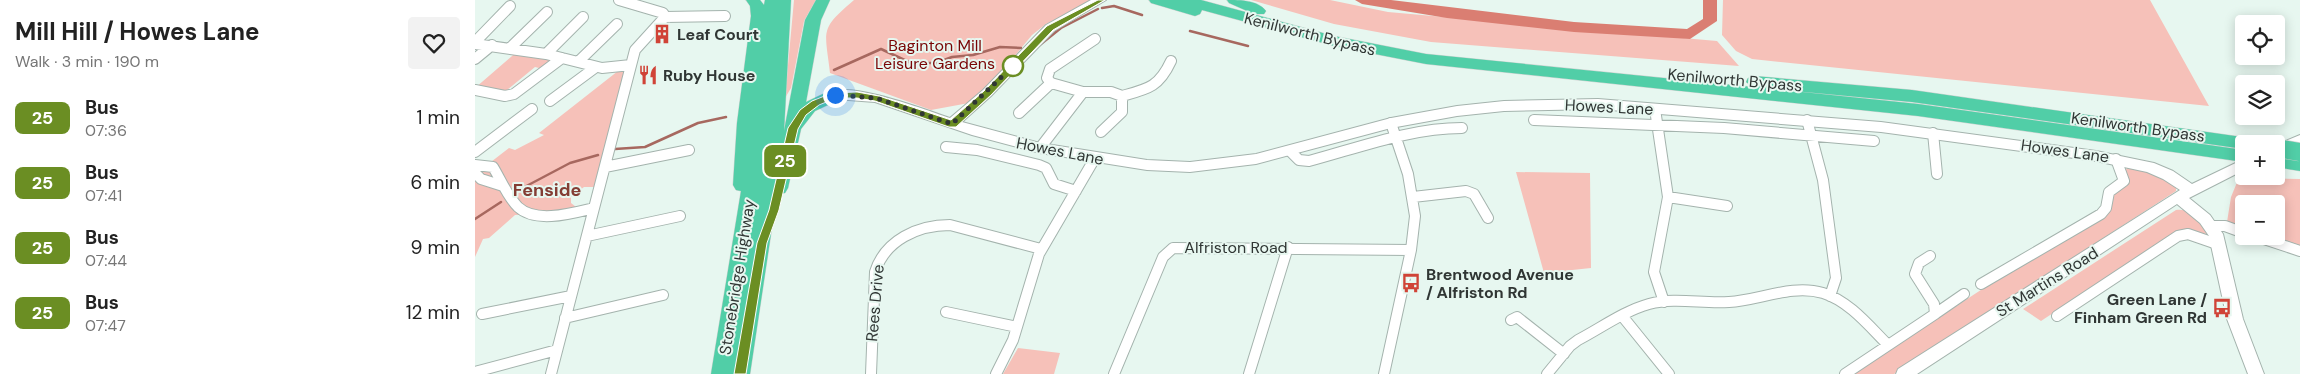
<!DOCTYPE html>
<meta charset="utf-8">
<style>
body{margin:0;font-family:"DM Sans",sans-serif;background:#f2f2f2;color:#222;height:100vh;display:flex;flex-direction:column;font-size:19px;white-space:nowrap}
*{box-sizing:border-box;margin:0}
p{font-size:16px;color:#767676}
.icon{flex:none;width:28px;height:28px;fill:none;stroke:currentColor;stroke-width:2;stroke-linecap:round;stroke-linejoin:round}
.map{position:relative;flex:1;overflow:hidden}
.drawer{display:flex;flex-direction:column;background:#fff;width:475px}
.drawer>*{flex:none}
.badge{padding:0 10px;border-radius:8px;font-size:18px;line-height:32px}
.buttons{position:absolute;left:1760px;top:15px;display:grid;gap:10px}
.buttons a{display:grid;place-items:center;width:50px;height:50px;border-radius:5px;background:#fff;box-shadow:0 2px 12px #0003;font-size:25px}
.you{position:absolute;width:25px;height:25px;margin:-12px;border:4px solid #fff;border-radius:50%;background:#1a73e8;box-shadow:0 0 0 8px #1a73e833}
.map>.badge{position:absolute;translate:-50% -50%;box-shadow:0 0 0 2px #fff}
.round{display:grid;place-items:center;flex:none;width:52px;height:52px;border-radius:5px;background:#f2f2f2}
.headline{display:flex;align-items:center;justify-content:space-between;height:85px;padding:0 15px}
h1{font-size:24px;font-weight:700;line-height:38px}
ul{padding:0;list-style:none}
li{display:flex;align-items:center;gap:15px;height:65px;padding:0 15px}
li div{flex:1}
li b{display:block;font-size:19px}
li em{font-style:normal}
li .badge{min-width:55px;font-weight:700;text-align:center}
main{display:flex;flex:1;min-height:0}
.map>svg:first-child{display:block}
.green{fill:#f6c1b9}
.lines{fill:none;stroke-linecap:round;stroke-linejoin:round}
.stream{stroke:#a7685f;stroke-width:2.5}
.river{fill:#da7e72;fill-rule:evenodd}
.street-casing{stroke:#a4b3ad;stroke-width:12}
.secondary-casing{stroke:#a4b3ad;stroke-width:2}
.highway-casing{stroke:#d1d3d2;stroke-width:1}
.street{stroke:#fff;stroke-width:10}
.secondary{fill:#fff;fill-rule:evenodd}
.highway{fill:#51cea7;fill-rule:evenodd}
.highway-bridge-casing{stroke:#d1d3d2;stroke-width:19;stroke-linecap:butt}
.highway-bridge{stroke:#51cea7;stroke-width:18}
.line{fill:#6b8e23;stroke:#fff}
.walk{stroke:#303634;stroke-width:5;stroke-dasharray:0 9}
.stop-dot{fill:#fff;stroke:#6b8e23;stroke-width:2.5}
.labels{text-anchor:middle;dominant-baseline:central;stroke-width:4;stroke-linejoin:round;paint-order:stroke}
.poi-label{font-size:16px;font-weight:bold;fill:#303634;stroke:#e7f7f0;text-anchor:start}
.street-label{font-size:16px;fill:#303634;stroke:#e7f7f0}
.park-label{font-size:16px;fill:#790505;stroke:#e7f7f0}
.neighbourhood-label{font-size:18px;font-weight:bold;fill:#843d34;stroke:#e7f7f0}
</style>
<main>
<section class="drawer">
<div class="headline"><div><h1>Mill Hill / Howes Lane</h1><p>Walk · 3 min · 190 m</p></div><a class="round"><svg class="icon" aria-label="heart" viewBox="0 0 24 24"><path d="M12 20l-8-8c-3-5 5-10 8-4 3-6 11-1 8 4z"/></svg></a></div>
<ul>
<li><span class="badge" style="background:#6b8e23;color:#fff">25</span><div><b>Bus</b><p>07:36</p></div><em>1 min</em></li>
<li><span class="badge" style="background:#6b8e23;color:#fff">25</span><div><b>Bus</b><p>07:41</p></div><em>6 min</em></li>
<li><span class="badge" style="background:#6b8e23;color:#fff">25</span><div><b>Bus</b><p>07:44</p></div><em>9 min</em></li>
<li><span class="badge" style="background:#6b8e23;color:#fff">25</span><div><b>Bus</b><p>07:47</p></div><em>12 min</em></li>
</ul>
</section>
<div class="map">
<svg width="1825" height="374" viewBox="0 0 1825 374">
<rect width="100%" height="100%" fill="#e7f7f0"/>
<path class="green" d="M 319,0 L 341,0 L 329,21 L 316,88 L 310,98 Z
M 379,0 L 614,0 L 618,1 L 571,24 L 557,35 L 530,68 L 494,103 L 456,110 L 355,73 C 350,29 344,30 379,0 Z
M 776,0 L 855,0 L 913,12 L 1242,41 L 1264,66 L 956,42 L 859,24 Z
M 1248,0 L 1675,0 L 1734,106 L 1277,59 L 1261,51 L 1247,35 Z
M 45,49 L 87,58 L 72,70 L 60,67 L 26,95 L 0,88 Z
M 156,65 L 121,187 L 109,187 L 96,197 L 96,203 L 106,211 L 40,215 L 14,238 L 8,239 L 0,257 L 0,165 L 12,165 L 34,148 L 40,150 L 69,135 L 64,133 L 143,71 Z
M 1655,166 L 1675,170 L 1701,187 L 1701,191 L 1419,374 L 1378,374 L 1518,282 L 1623,219 L 1652,168 Z
M 1041,172 L 1115,173 L 1116,268 L 1069,273 Z
M 1780,178 L 1825,179 L 1825,247 L 1794,236 L 1801,236 L 1801,204 L 1769,204 L 1769,228 L 1752,222 L 1756,197 L 1763,180 Z
M 1701,210 C 1718,208 1725,222 1733,234 L 1716,233 L 1616,288 L 1566,321 L 1548,309 Z
M 543,348 L 585,353 L 579,374 L 528,374 Z"/>
<g class="lines">
<path class="stream" d="M 627,8 L 639,6 L 667,15
M 715,31 L 773,46
M 561,48 L 586,28 L 623,9
M 359,70 L 406,49 L 436,63 L 461,63 L 477,57 L 498,55 L 525,47 L 546,48
M 140,149 L 170,147 L 223,123 L 251,117
M 42,191 L 95,163 L 123,155
M 0,219 L 26,202"/>
<path class="river" d="M 880,0 L 916,0 L 1099,22 L 1212,29 L 1228,19 L 1228,0 L 1242,0 L 1242,21 L 1215,39 L 1099,32 L 972,18 L 887,4 Z"/>
<defs>
<path id="street" d="M 144,0 L 188,13 L 190,17
M 190,17 L 250,16
M 0,42 L 35,6
M 0,44 L 71,54 L 127,68 L 156,65
M 35,48 L 72,12
M 71,54 L 108,17
M 0,59 L 17,45
M 104,61 L 142,24
M 576,83 L 608,92 L 636,92 L 647,96 L 647,112 L 626,132
M 0,90 L 30,96 L 39,94 L 87,58
M 647,96 C 673,89 684,87 696,61
M 75,101 L 121,67
M 1180,109 L 1193,197 L 1179,272 L 1189,302
M 544,113 L 576,83 L 572,78 L 575,69 L 620,39
M 1059,120 L 1249,128 L 1399,141
M 1332,120 L 1348,180 L 1361,278 L 1355,296
M 1458,133 L 1462,174
M 471,147 L 502,150 L 564,165 L 571,168 L 579,184 L 601,191
M 565,148 L 608,92
M 815,151 L 824,160 L 834,161 C 883,148 935,128 987,128
M 0,152 L 57,109
M 0,165 L 18,167 C 26,180 32,196 43,207 C 61,224 98,213 119,208
M 130,167 L 214,150
M 0,173 L 6,179 L 28,186
M 938,197 L 991,191 L 999,194 L 1013,218
M 1193,197 L 1252,206
M 1736,226 L 1750,226 L 1769,233
M 112,236 L 205,216
M 1780,236 L 1825,251
M 1506,284 L 1626,214 L 1631,208 L 1634,192 L 1649,181 L 1641,159
M 471,312 L 542,327
M 7,314 L 96,296
M 1460,314 L 1489,294
M 1582,316 L 1703,236 L 1713,234 L 1742,244
M 1148,317 L 1194,374
M 90,318 L 188,295
M 1036,320 L 1042,317 L 1089,354
M 0,372 L 82,350
M 76,374 L 160,50 L 190,17
M 396,374 L 400,272 C 410,240 443,225 475,225 L 566,249
M 521,374 L 538,340 L 564,254 L 620,158
M 639,374 L 688,257 L 698,248 L 936,250
M 774,374 L 813,247
M 909,374 L 936,250 L 940,216 L 933,174 L 916,123
M 1072,374 L 1095,346 L 1103,340 C 1126,328 1149,311 1174,304 C 1201,297 1227,304 1254,302 C 1285,300 1317,284 1348,293 C 1374,301 1394,326 1413,345
M 1370,374 L 1460,314 L 1459,304 L 1440,274 L 1444,263 L 1455,256"/>
<path id="secondary" d="M 616,0 L 631,0 L 579,31 L 516,96 L 487,122 L 565,143 L 672,160 L 715,162 L 781,154 L 916,118 L 982,106 L 1029,101 L 1123,99 L 1406,122 L 1621,151 L 1679,163 L 1698,171 L 1717,184 L 1769,159 L 1769,170 L 1714,198 L 1735,215 L 1748,234 L 1768,319 L 1789,374 L 1773,374 L 1752,319 L 1734,236 L 1725,223 L 1702,204 L 1442,374 L 1421,374 L 1423,369 L 1705,190 L 1688,179 L 1672,172 L 1621,161 L 1406,132 L 1123,109 L 1029,111 L 982,116 L 916,128 L 781,164 L 715,172 L 672,170 L 565,153 L 497,135 L 400,102 L 360,99 L 354,95 C 365,77 457,112 475,118 L 508,90 L 571,25 Z
M 1825,135 L 1825,146 L 1801,154 L 1801,145 Z"/>
<path id="highway" d="M 271,0 L 285,0 L 289,5 L 290,0 L 316,0 L 309,131 L 330,20 L 341,0 L 355,0 L 346,20 L 331,102 L 354,91 L 366,91 L 368,95 L 366,99 L 340,111 L 326,129 L 313,188 L 310,193 L 302,194 L 275,374 L 236,374 L 266,191 L 261,190 L 258,185 L 262,123 L 276,16 L 275,6 Z
M 674,0 L 726,0 L 859,36 L 951,54 L 1278,87 L 1271,82 L 1273,78 L 1279,76 L 1437,90 L 1774,138 L 1780,140 L 1782,144 L 1769,144 L 1769,149 L 1437,102 L 1299,89 L 1443,104 L 1769,150 L 1769,162 L 1443,116 L 951,64 L 859,46 L 727,10 L 725,14 L 720,16 L 676,3 Z
M 752,0 C 765,0 783,0 791,11 L 789,14 L 779,14 L 754,3 Z
M 1801,155 L 1825,159 L 1825,171 L 1801,167 Z"/>
</defs>
<use href="#street" class="street-casing"/>
<use href="#secondary" class="secondary-casing"/>
<use href="#highway" class="highway-casing"/>
<use href="#street" class="street"/>
<use href="#secondary" class="secondary"/>
<use href="#highway" class="highway"/>
<defs>
<path id="highway-bridge" d="M 1801,148 L 1825,152"/>
</defs>
<use href="#highway-bridge" class="highway-bridge-casing"/>
<use href="#highway-bridge" class="highway-bridge"/>
</g>
<path class="line" d="M 623,0 L 630,0 L 578,30 L 516,95 L 481,127 L 474,127 L 400,101 L 382,98 L 361,98 L 344,105 L 331,115 L 323,129 L 304,210 L 292,243 L 271,374 L 259,374 L 282,243 L 294,210 L 313,128 L 325,110 L 337,101 L 357,93 L 382,92 L 404,96 L 476,120 L 509,91 L 572,26 Z"/>
<g class="lines">
<path class="walk" d="M 360,95 L 401,98 L 477,124 L 538,66"/>
</g>
<defs>
<symbol id="building-bare" viewBox="-9 -9 18 18"><path d="M-4-6H4V6H1V3H-1V6H-4ZM-2.5-4.3h1.7v1.8h-1.7ZM.8-4.3h1.7v1.8H.8ZM-2.5-1h1.7V.8h-1.7ZM.8-1h1.7V.8H.8Z" fill="#d04337" stroke="#e7f7f0" stroke-width="2.5" paint-order="stroke"/></symbol>
<symbol id="restaurant-bare" viewBox="-9 -9 18 18"><path d="M-5-6h1v4h1v-4h1v4h1v-4h1v5L-1.5 .5V6h-2V.5L-5-1ZM5-6V6H3V1.5H1.5Q1.5-4 5-6Z" fill="#d04337" stroke="#e7f7f0" stroke-width="2.5" paint-order="stroke"/></symbol>
<symbol id="bus-bare" viewBox="-9 -9 18 18"><path d="M-5-6H5V4H4V6H2V4H-2V6H-4V4H-5ZM-3.5-4V0h7V-4ZM-3.5 1.2v1.5H-2V1.2ZM2 1.2v1.5H3.5V1.2Z" fill="#d04337" stroke="#e7f7f0" stroke-width="2.5" paint-order="stroke"/></symbol>
</defs>
<g fill-rule="evenodd">
<use href="#building-bare" x="173" y="20" width="28" height="28"/>
<use href="#restaurant-bare" x="159" y="61" width="28" height="28"/>
<use href="#bus-bare" x="922" y="269" width="28" height="28"/>
<use href="#bus-bare" x="1733" y="294" width="28" height="28"/>
</g>
<circle class="stop-dot" cx="538" cy="66" r="10"/>
<g class="labels">
<g class="poi-label">
<text x="202" y="34">Leaf Court</text>
<text x="188" y="75">Ruby House</text>
<text x="951" y="274">Brentwood Avenue<tspan x="951" dy="18">/ Alfriston Rd</tspan></text>
<text x="1732" y="299" text-anchor="end">Green Lane /<tspan x="1732" dy="18">Finham Green Rd</tspan></text>
</g>
<g class="street-label">
<text transform="translate(835 34) rotate(14)">Kenilworth Bypass</text>
<text transform="translate(1260 80) rotate(5)">Kenilworth Bypass</text>
<text transform="translate(1134 107) rotate(3)">Howes Lane</text>
<text transform="translate(1663 127) rotate(8)">Kenilworth Bypass</text>
<text transform="translate(585 151) rotate(11)">Howes Lane</text>
<text transform="translate(1590 151) rotate(8)">Howes Lane</text>
<text x="761" y="247">Alfriston Road</text>
<text transform="translate(262 277) rotate(-81)">Stonebridge Highway</text>
<text transform="translate(1572 282) rotate(-32)">St Martins Road</text>
<text transform="translate(400 303) rotate(-85)">Rees Drive</text>
</g>
<g class="park-label">
<text x="460" y="45">Baginton Mill<tspan x="460" dy="18">Leisure Gardens</tspan></text>
</g>
<g class="neighbourhood-label">
<text x="72" y="190">Fenside</text>
</g>
</g>
</svg>
<div class="buttons">
<a><svg class="icon" aria-label="locate" viewBox="0 0 24 24"><circle cx="12" cy="12" r="6"/><path d="M12 2v4M12 18v4M2 12h4M18 12h4"/></svg></a>
<a><svg class="icon" aria-label="layers" viewBox="0 0 24 24"><path d="M12 4l9 5-9 5-9-5zM3 14l9 5 9-5"/></svg></a>
<a>+</a>
<a>−</a>
</div>
<div class="you" style="left:360px;top:95px"></div>
<b class="badge" style="left:310px;top:161px;background:#6b8e23;color:#fff">25</b>
</div>
</main>
